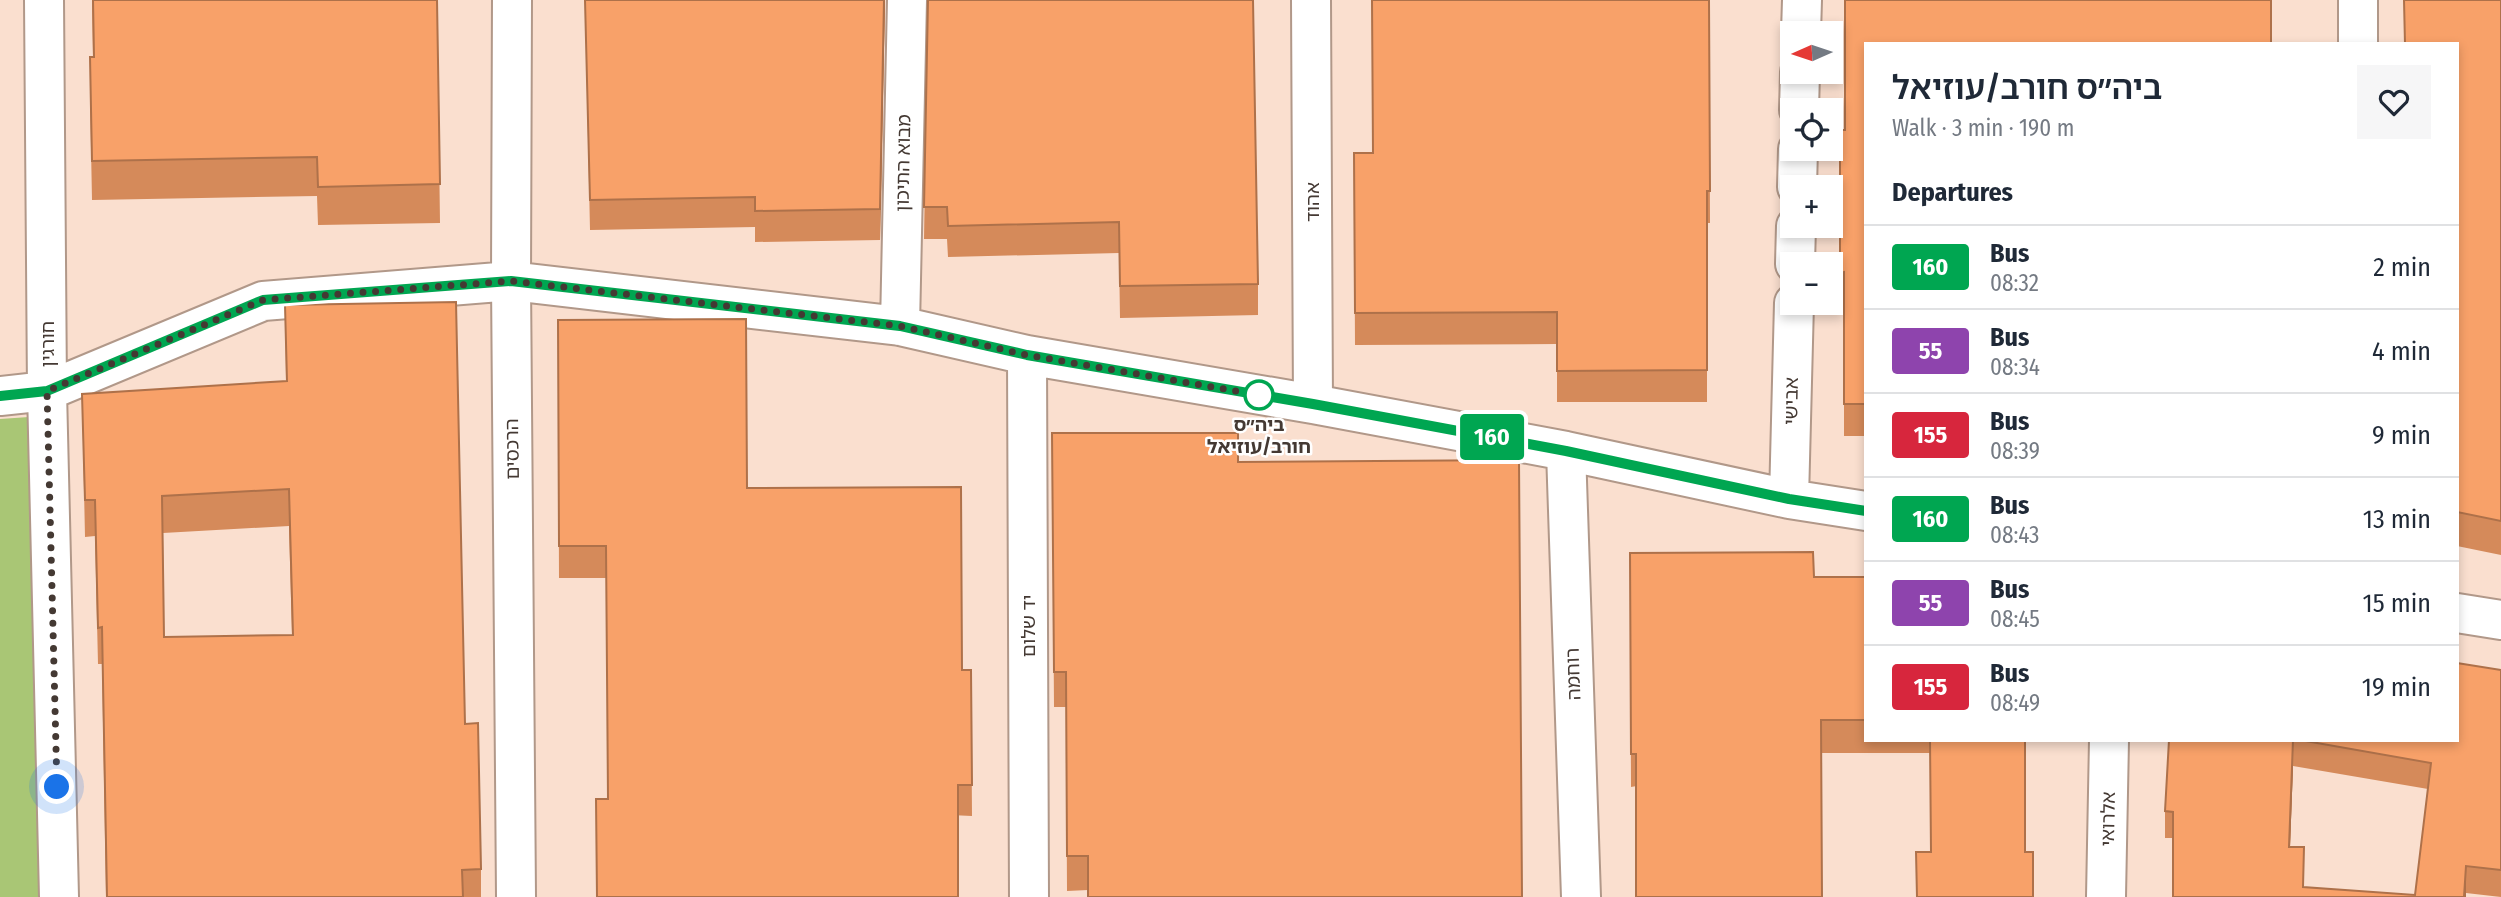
<!DOCTYPE html>
<meta charset="utf-8">
<style>
body{margin:0;font-family:"Fira Sans Condensed","Noto Sans Hebrew",sans-serif;background:#f6f6f7;color:#1f2937;height:100vh;display:flex;flex-direction:column;font-size:26px;white-space:nowrap}
*{box-sizing:border-box;margin:0}
p{font-size:23px;color:#747a83}
.icon{flex:none;width:38px;height:38px;fill:none;stroke:currentColor;stroke-width:2;stroke-linecap:round;stroke-linejoin:round}
.map{position:relative;flex:1;overflow:hidden}
.drawer{position:absolute;left:1864px;top:42px;width:595px;height:700px;display:flex;flex-direction:column;background:#fff;border-radius:0px;box-shadow:0 4px 10px #0003}
.drawer>*{flex:none}
.badge{padding:0 14px;border-radius:5px;font-size:24px;line-height:46px}
.needle{width:46px;rotate:267deg}
.buttons{position:absolute;left:1780px;top:21px;display:grid;gap:14px}
.buttons a{display:grid;place-items:center;width:63px;height:63px;border-radius:0px;background:#fff;box-shadow:0 4px 10px #0003;font-size:35px}
.you{position:absolute;width:35px;height:35px;margin:-18px;border:5px solid #fff;border-radius:50%;background:#1a73e8;box-shadow:0 0 0 10px #1a73e833}
.map>.badge{position:absolute;translate:-50% -50%;box-shadow:0 0 0 4px #fff}
h2{padding:0 28px;font-size:26px;line-height:63px}
.round{display:grid;place-items:center;flex:none;width:74px;height:74px;border-radius:0px;background:#f6f6f7}
.summary{display:flex;align-items:center;justify-content:space-between;height:119px;padding:0 28px}
h1{font-size:33px;font-weight:600;line-height:52px}
ul{padding:0;list-style:none}
li{display:flex;align-items:center;gap:21px;height:84px;padding:0 28px;border-top:2px solid #e0e1e3}
li div{flex:1}
li b{display:block;font-size:26px}
li em{font-style:normal}
li .badge{min-width:77px;font-weight:700;text-align:center}
.map>svg:first-child{display:block}
.green{fill:#a9c675}
.lines{fill:none;stroke-linecap:round;stroke-linejoin:round}
.minor-casing{stroke:#b19889;stroke-width:42}
.minor{stroke:#fff;stroke-width:38}
.wall{fill:#d58a5a;fill-rule:evenodd}
.shaded-wall{fill:#ae714a}
.building{fill:#f8a169;stroke:#ae714a;stroke-width:2;fill-rule:evenodd}
.line-casing{stroke:#fff;stroke-width:16}
.line{stroke:#00a651;stroke-width:10}
.walk{stroke:#443933;stroke-width:7;stroke-dasharray:0 12.6}
.stop-dot{fill:#fff;stroke:#00a651;stroke-width:3.5}
.labels{text-anchor:middle;dominant-baseline:central;stroke-width:5;stroke-linejoin:round;paint-order:stroke}
.street-label{font-size:19px;fill:#443933;stroke:#fff}
.stop-label{font-size:19px;font-weight:bold;fill:#443933;stroke:#fff}
</style>
<div class="map">
<svg width="2501" height="897" viewBox="0 0 2501 897">
<rect width="100%" height="100%" fill="#fadfcf"/>
<path class="green" d="M 29,417 L 39,897 L 0,897 L 0,419 Z"/>
<g class="lines">
<defs>
<path id="minor" d="M 44,0 L 47,391 L 59,897
M 512,0 L 511,281 L 516,897
M 1311,0 L 1313,404
M 1801,33 L 1802,0
M 2358,44 L 2358,0
M 1799,110 L 1800,72
M 1797,187 L 1798,149
M 1795,264 L 1796,226
M 900,326 L 907,0
M 1027,355 L 1029,897
M 0,396 L 47,391 L 263,301 L 511,281 L 900,326 L 1027,355 L 1313,404 L 1566,451 L 1789,499 L 1866,511
M 1566,451 L 1581,897
M 1789,499 L 1794,303
M 2457,613 L 2501,620
M 2106,897 L 2109,740"/>
</defs>
<use href="#minor" class="minor-casing"/>
<use href="#minor" class="minor"/>
</g>
<path class="wall" d="M 92,0 L 437,0 L 440,223 L 318,225 L 317,196 L 92,200 L 90,96 L 90,57 L 93,57 Z
M 585,0 L 885,0 L 880,240 L 755,242 L 755,227 L 590,230 Z
M 928,0 L 1258,284 L 1258,315 L 1120,318 L 1119,253 L 948,257 L 947,239 L 924,239 Z
M 1709,0 L 1710,223 L 1707,223 L 1707,402 L 1557,402 L 1557,344 L 1355,345 L 1354,153 L 1373,153 Z
M 2501,0 L 2501,555 L 2457,546 L 2457,44 Z
M 1866,44 L 1866,436 L 1844,436 L 1844,304 L 1840,304 L 1840,130 L 1845,130 Z
M 285,305 L 465,724 L 481,869 L 481,897 L 106,897 L 102,664 L 98,664 L 95,536 L 85,537 L 82,394 L 286,381 ZM 289,526 L 292,635 L 164,637 L 163,533 Z
M 558,320 L 747,488 L 962,670 L 971,670 L 972,816 L 608,799 L 606,578 L 559,578 Z
M 1052,433 L 1238,433 L 1088,890 L 1067,891 L 1066,707 L 1054,707 Z
M 1630,553 L 1814,577 L 1866,577 L 1866,740 L 2025,740 L 1931,852 L 1930,753 L 1822,753 L 1631,787 Z
M 2501,670 L 2501,897 L 2466,893 L 2466,897 L 2173,897 L 2173,838 L 2165,838 L 2165,811 L 2169,740 L 2457,740 ZM 2293,766 L 2428,789 L 2415,895 L 2304,887 L 2290,847 Z"/>
<path class="shaded-wall" d="M 884,0 L 885,0 L 880,240 L 880,209 Z
M 2293,740 L 2293,766 L 2289,873 L 2289,847 Z
M 2466,866 L 2466,897 L 2464,897 Z"/>
<path class="building" d="M 93,0 L 437,0 L 440,184 L 318,187 L 317,157 L 92,161 L 90,57 L 94,57 Z
M 585,0 L 884,0 L 880,209 L 755,211 L 755,197 L 590,200 Z
M 928,0 L 1253,0 L 1258,284 L 1120,286 L 1119,222 L 948,226 L 947,207 L 924,207 Z
M 1372,0 L 1709,0 L 1710,191 L 1707,191 L 1707,370 L 1557,371 L 1557,312 L 1355,313 L 1354,153 L 1373,153 Z
M 1845,0 L 2271,0 L 2271,44 L 1866,44 L 1866,404 L 1844,404 L 1844,272 L 1840,273 L 1840,130 L 1845,130 Z
M 2404,0 L 2501,0 L 2501,521 L 2457,512 L 2457,44 L 2405,44 Z
M 456,302 L 465,724 L 478,723 L 481,869 L 462,870 L 463,897 L 107,897 L 102,627 L 98,628 L 95,500 L 85,500 L 82,394 L 287,381 L 285,305 ZM 289,489 L 293,635 L 164,637 L 162,496 Z
M 746,319 L 747,488 L 961,487 L 962,670 L 971,670 L 972,785 L 958,785 L 958,897 L 597,897 L 596,799 L 608,799 L 606,546 L 559,546 L 558,320 Z
M 1052,433 L 1238,433 L 1238,462 L 1519,460 L 1522,897 L 1088,897 L 1088,856 L 1067,856 L 1066,672 L 1054,672 Z
M 1813,552 L 1814,577 L 1866,577 L 1866,720 L 1821,720 L 1822,897 L 1636,897 L 1636,754 L 1631,754 L 1630,553 Z
M 2457,663 L 2501,670 L 2501,870 L 2466,866 L 2464,897 L 2173,897 L 2173,812 L 2165,811 L 2169,740 L 2293,740 L 2289,847 L 2304,847 L 2303,887 L 2415,895 L 2431,763 L 2300,740 L 2457,740 Z
M 1930,740 L 2025,740 L 2025,852 L 2033,852 L 2033,897 L 1917,897 L 1916,852 L 1931,852 Z"/>
<g class="lines">
<defs>
<path id="line" d="M 0,396 L 47,391 L 263,300 L 511,281 L 900,326 L 1027,355 L 1313,404 L 1566,451 L 1789,499 L 1866,511"/>
</defs>
<use href="#line" class="line-casing"/>
<use href="#line" class="line"/>
<path class="walk" d="M 57,787 L 47,391 L 263,300 L 511,281 L 900,326 L 1027,355 L 1259,395"/>
</g>
<circle class="stop-dot" cx="1259" cy="395" r="14"/>
<g class="labels">
<g class="street-label">
<text transform="translate(903 163) rotate(-89)">מבוא התיכון</text>
<text transform="translate(1312 202) rotate(-90)">אהוד</text>
<text transform="translate(47 344) rotate(-90)">חורגין</text>
<text transform="translate(1791 401) rotate(-89)">אבישי</text>
<text transform="translate(512 449) rotate(-91)">הרכסים</text>
<text transform="translate(1028 626) rotate(-90)">יד שלום</text>
<text transform="translate(1573 674) rotate(-92)">רוחמה</text>
<text transform="translate(2108 819) rotate(-89)">אלרואי</text>
</g>
<g class="stop-label">
<text x="1259" y="424">ביה״ס<tspan x="1259" dy="22">חורב/עוזיאל</tspan></text>
</g>
</g>
</svg>
<div class="buttons">
<a><svg class="needle" viewBox="-14 -14 28 28"><path d="M0-13l5 13h-10z" fill="#e53935"/><path d="M0 13l5-13h-10z" fill="#747a83"/></svg></a>
<a><svg class="icon" aria-label="locate" viewBox="0 0 24 24"><circle cx="12" cy="12" r="6"/><path d="M12 2v4M12 18v4M2 12h4M18 12h4"/></svg></a>
<a>+</a>
<a>−</a>
</div>
<div class="you" style="left:57px;top:787px"></div>
<b class="badge" style="left:1492px;top:437px;background:#00a651;color:#fff">160</b>
<section class="drawer">
<div class="summary"><div><h1>ביה״ס חורב/עוזיאל</h1><p>Walk · 3 min · 190 m</p></div><a class="round"><svg class="icon" aria-label="heart" viewBox="0 0 24 24"><path d="M12 20l-8-8c-3-5 5-10 8-4 3-6 11-1 8 4z"/></svg></a></div>
<h2>Departures</h2>
<ul>
<li><span class="badge" style="background:#00a651;color:#fff">160</span><div><b>Bus</b><p>08:32</p></div><em>2 min</em></li>
<li><span class="badge" style="background:#8e44ad;color:#fff">55</span><div><b>Bus</b><p>08:34</p></div><em>4 min</em></li>
<li><span class="badge" style="background:#d7263d;color:#fff">155</span><div><b>Bus</b><p>08:39</p></div><em>9 min</em></li>
<li><span class="badge" style="background:#00a651;color:#fff">160</span><div><b>Bus</b><p>08:43</p></div><em>13 min</em></li>
<li><span class="badge" style="background:#8e44ad;color:#fff">55</span><div><b>Bus</b><p>08:45</p></div><em>15 min</em></li>
<li><span class="badge" style="background:#d7263d;color:#fff">155</span><div><b>Bus</b><p>08:49</p></div><em>19 min</em></li>
</ul>
</section>
</div>
